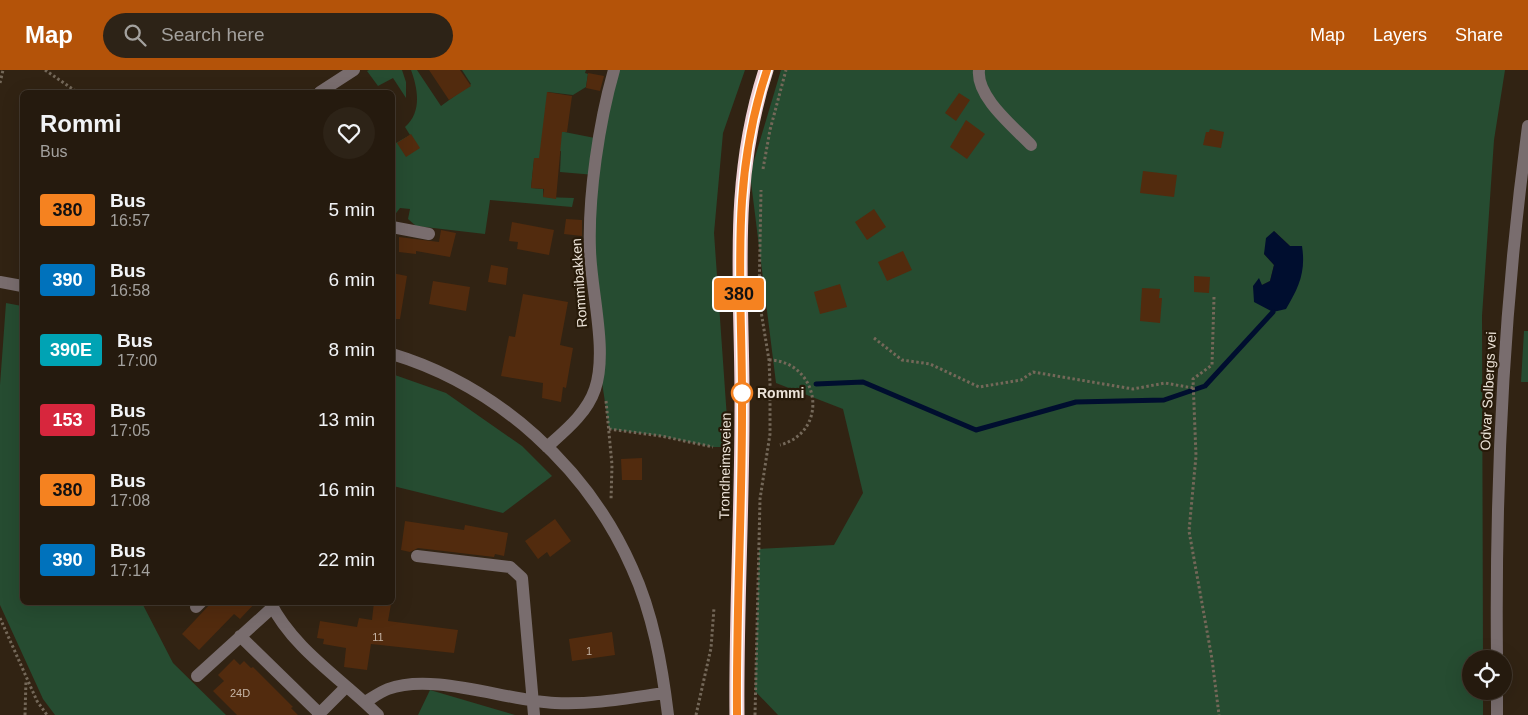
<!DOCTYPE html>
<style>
body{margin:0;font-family:Arial,sans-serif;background:#2d2317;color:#f1f3f6;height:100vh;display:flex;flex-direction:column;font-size:19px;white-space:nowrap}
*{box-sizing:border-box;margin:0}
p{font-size:16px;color:#a3a19e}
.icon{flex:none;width:28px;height:28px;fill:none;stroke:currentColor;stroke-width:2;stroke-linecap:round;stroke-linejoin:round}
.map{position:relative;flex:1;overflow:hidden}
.details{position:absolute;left:20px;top:20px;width:375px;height:515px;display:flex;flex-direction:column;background:#251a0e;border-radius:8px;box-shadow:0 5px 20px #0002,0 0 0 1px #42382e}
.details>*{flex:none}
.badge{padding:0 10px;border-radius:4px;font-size:18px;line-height:32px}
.controls{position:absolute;left:1462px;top:580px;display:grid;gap:10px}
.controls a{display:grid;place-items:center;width:50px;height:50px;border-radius:50%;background:#251a0e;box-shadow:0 5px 20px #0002,0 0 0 1px #42382e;font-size:25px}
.map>.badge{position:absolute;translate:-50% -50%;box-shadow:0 0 0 2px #fff}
.round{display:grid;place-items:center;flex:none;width:52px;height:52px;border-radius:26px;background:#2d2317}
.head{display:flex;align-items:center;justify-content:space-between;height:85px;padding:0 20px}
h1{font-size:24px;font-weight:800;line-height:38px}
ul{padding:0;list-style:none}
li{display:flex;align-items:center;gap:15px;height:70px;padding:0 20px}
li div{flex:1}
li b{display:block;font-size:19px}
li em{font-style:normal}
li .badge{min-width:55px;font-weight:700;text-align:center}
header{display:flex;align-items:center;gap:30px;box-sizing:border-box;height:70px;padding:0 25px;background:#b45309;color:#fff}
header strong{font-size:24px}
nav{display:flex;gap:28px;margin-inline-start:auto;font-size:18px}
.search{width:350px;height:45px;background:#2d2317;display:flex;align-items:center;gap:12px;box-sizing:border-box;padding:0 18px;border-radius:28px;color:#a3a19e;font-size:19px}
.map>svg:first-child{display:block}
.green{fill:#264c31;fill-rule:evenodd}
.water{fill:#000e2f}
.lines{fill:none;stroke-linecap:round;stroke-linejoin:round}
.stream{stroke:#000e2f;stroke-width:5}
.building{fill:#522b0e}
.path{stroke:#746859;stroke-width:3;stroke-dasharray:2.5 2.5;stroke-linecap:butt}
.minor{stroke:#796d6e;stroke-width:12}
.highway{stroke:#efd0d4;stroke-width:15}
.line-casing{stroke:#fff;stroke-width:11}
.line{stroke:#f58220;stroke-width:8}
.stop-dot{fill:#fff;stroke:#f58220;stroke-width:2.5}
.labels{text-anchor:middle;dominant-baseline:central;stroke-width:4.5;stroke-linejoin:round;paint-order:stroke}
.number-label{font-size:11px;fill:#c6b5a6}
.street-label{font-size:14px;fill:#ece3d8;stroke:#271a09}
.stop-label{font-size:14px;font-weight:bold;fill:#ece3d8;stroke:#271a09;text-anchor:start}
</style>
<header>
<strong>Map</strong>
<div class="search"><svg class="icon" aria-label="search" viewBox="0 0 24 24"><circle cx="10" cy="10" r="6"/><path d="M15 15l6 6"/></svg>Search here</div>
<nav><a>Map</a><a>Layers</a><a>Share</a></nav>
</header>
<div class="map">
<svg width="1528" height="645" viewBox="0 0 1528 645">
<rect width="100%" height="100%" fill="#312313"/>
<path class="green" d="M 369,0 L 402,0 L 406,12 L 406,28 L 393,8 L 378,16 L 367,1 Z
M 411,0 L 417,0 L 441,36 L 471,14 L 462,0 L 586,0 L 585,3 L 588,4 L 586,17 L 573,25 L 548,22 L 544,58 L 600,69 L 614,0 L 745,0 L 723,63 L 714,163 L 729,377 L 713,377 L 661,366 L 609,359 L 600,299 L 594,238 L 595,105 L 560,102 L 561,81 L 541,80 L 540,90 L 534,90 L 531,118 L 543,119 L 543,127 L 574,128 L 572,137 L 490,130 L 485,164 L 416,156 L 408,149 L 410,139 L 400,138 L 393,147 L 392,68 L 396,73 L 410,65 L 405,57 C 422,42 418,19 411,0 Z
M 781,0 L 1505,0 L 1494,70 L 1482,246 L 1483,589 L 1471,589 L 1471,621 L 1483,621 L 1483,645 L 778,645 L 755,621 L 759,479 L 834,475 L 863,423 L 843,339 L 776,313 L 750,104 ZM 1274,161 L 1290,176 L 1273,242 L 1262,215 L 1270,211 L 1274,195 L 1264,184 Z
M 6,233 L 22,236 L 22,532 L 142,533 L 173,593 L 226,645 L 55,645 L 43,629 L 0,535 L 0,315 Z
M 1524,261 L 1528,261 L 1528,312 L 1521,312 Z
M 392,304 L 446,323 L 522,376 L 552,406 L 503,443 L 393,416 Z
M 430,620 L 515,645 L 418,645 Z"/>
<path class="water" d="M 1274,161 L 1290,176 L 1302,176 C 1306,202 1299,217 1286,239 L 1273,242 L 1254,232 L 1253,216 L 1259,208 L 1262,215 L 1270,211 L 1274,195 L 1264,184 L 1266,168 Z"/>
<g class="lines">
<path class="stream" d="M 816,314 L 863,312 L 976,360 L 1076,332 L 1164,330 L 1205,316 L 1273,242"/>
</g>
<path class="building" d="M 429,0 L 460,0 L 471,16 L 449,30 Z
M 588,3 L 604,6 L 600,21 L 586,18 Z
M 547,22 L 572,26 L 567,62 L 562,62 L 556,129 L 543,127 L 544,119 L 531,118 L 534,88 L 539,88 Z
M 959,23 L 970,30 L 956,51 L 945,43 Z
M 966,50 L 985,64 L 967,89 L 950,77 Z
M 1210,59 L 1224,62 L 1221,78 L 1203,75 L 1206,62 L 1209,62 Z
M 411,64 L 420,78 L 406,87 L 397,73 Z
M 1143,101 L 1177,105 L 1174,127 L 1140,123 Z
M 874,139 L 886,157 L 867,170 L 855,152 Z
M 566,149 L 582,150 L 582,166 L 564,164 Z
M 512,152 L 554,160 L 549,185 L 517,179 L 518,172 L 509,171 Z
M 441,160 L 456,163 L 450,187 L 416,181 L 416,184 L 399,182 L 399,167 L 439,172 Z
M 903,181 L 912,200 L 887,211 L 878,192 Z
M 491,195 L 508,198 L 506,215 L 488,212 Z
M 392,203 L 407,206 L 400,249 L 392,249 Z
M 1194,206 L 1210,207 L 1209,223 L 1194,222 Z
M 433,211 L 470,217 L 466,241 L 429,234 Z
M 840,214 L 847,237 L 820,244 L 814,222 Z
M 1142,218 L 1160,219 L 1159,228 L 1162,228 L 1160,253 L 1140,251 Z
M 523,224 L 568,232 L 560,275 L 573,278 L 566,318 L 563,317 L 561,332 L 542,328 L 543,313 L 501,306 L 509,266 L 515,267 Z
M 642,388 L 642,410 L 622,410 L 621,389 Z
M 555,449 L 571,471 L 550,487 L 547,482 L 538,489 L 525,471 Z
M 405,451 L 464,460 L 465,455 L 508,463 L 504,486 L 495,484 L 494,487 L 418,478 L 410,482 L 401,480 Z
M 212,532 L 256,532 L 240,549 L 234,544 L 199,580 L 182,564 Z
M 374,532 L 391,534 L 388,551 L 458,560 L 454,583 L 371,574 L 367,600 L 344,597 L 346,578 L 323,574 L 324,569 L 317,568 L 320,551 L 357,557 L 359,548 L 372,550 Z
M 612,562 L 615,585 L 572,591 L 569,569 Z
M 234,589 L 240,595 L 244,591 L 251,598 L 253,597 L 293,637 L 291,638 L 298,645 L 237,645 L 213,621 L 224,611 L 218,605 Z"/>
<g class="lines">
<path class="path" d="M 45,0 L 77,22
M 0,13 L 3,0
M 763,99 L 770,60 L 786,0
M 1214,227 L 1212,295 L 1193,309 L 1196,386 L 1189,461 L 1212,589 L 1219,645
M 874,268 L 902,290 L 930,294 L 979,317 L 1021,310 L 1033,302 L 1133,319 L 1165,313 L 1193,318
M 769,290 C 819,291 831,361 780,375
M 606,331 L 612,395 L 611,430
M 609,359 L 661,366 L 713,377
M 0,548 L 37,631 L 47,645
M 25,645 L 26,610
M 696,645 L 711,578 L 714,538
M 755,645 L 760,429 L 770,364 L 770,314 L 769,290 L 759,229 L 761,120"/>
<path class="minor" d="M 979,0 C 976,27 1014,57 1031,75
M 320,22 L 354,0
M 392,157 L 429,164
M 0,212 L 22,216
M 392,284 C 498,316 588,398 632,498 C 653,544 662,595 668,645
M 547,377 C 566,360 587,343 595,319 C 608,281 591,221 590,180 C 588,126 599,52 614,0
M 417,486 L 510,497 L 522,508 L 534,645
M 270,532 C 293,579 342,609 378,645
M 196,537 L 201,532
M 240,566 L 319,643
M 1497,589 C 1495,411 1504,232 1528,56
M 197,606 L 273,537
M 1497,621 L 1497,645
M 365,632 C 372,628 380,622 388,619 C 433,602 507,631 555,633 C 592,635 629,628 665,623
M 318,645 L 346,617"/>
<path class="highway" d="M 737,645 C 736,544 742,443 742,342 C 743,223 728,116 766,0"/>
</g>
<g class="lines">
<defs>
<path id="line" d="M 737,645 C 736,544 742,443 742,342 C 743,223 728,116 767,0"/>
</defs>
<use href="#line" class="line-casing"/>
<use href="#line" class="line"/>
</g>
<circle class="stop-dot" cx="742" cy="323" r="10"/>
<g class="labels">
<g class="number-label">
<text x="378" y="567">11</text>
<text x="589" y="581">1</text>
<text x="240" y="623">24D</text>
</g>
<g class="street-label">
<text transform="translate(579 213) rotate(-94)">Rommibakken</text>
<text transform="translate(1488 321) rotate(-87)">Odvar Solbergs vei</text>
<text transform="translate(725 396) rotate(-89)">Trondheimsveien</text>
</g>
<g class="stop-label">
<text x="757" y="323">Rommi</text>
</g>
</g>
</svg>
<div class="controls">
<a><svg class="icon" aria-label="locate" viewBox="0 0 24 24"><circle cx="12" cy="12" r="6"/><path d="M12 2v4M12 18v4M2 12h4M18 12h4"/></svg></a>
</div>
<b class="badge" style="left:739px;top:224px;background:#f58220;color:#111">380</b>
<section class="details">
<div class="head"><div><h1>Rommi</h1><p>Bus</p></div><a class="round"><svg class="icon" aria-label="heart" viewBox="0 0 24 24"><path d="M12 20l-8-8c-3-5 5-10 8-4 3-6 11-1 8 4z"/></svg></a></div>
<ul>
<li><span class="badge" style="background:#f58220;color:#111">380</span><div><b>Bus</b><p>16:57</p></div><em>5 min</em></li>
<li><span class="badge" style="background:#0072bc;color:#fff">390</span><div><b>Bus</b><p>16:58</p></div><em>6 min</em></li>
<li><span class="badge" style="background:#00a3b4;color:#fff">390E</span><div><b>Bus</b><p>17:00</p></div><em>8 min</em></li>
<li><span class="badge" style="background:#d7263d;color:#fff">153</span><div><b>Bus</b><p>17:05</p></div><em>13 min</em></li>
<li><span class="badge" style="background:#f58220;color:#111">380</span><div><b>Bus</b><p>17:08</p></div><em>16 min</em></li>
<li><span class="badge" style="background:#0072bc;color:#fff">390</span><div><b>Bus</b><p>17:14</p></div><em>22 min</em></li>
</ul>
</section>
</div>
